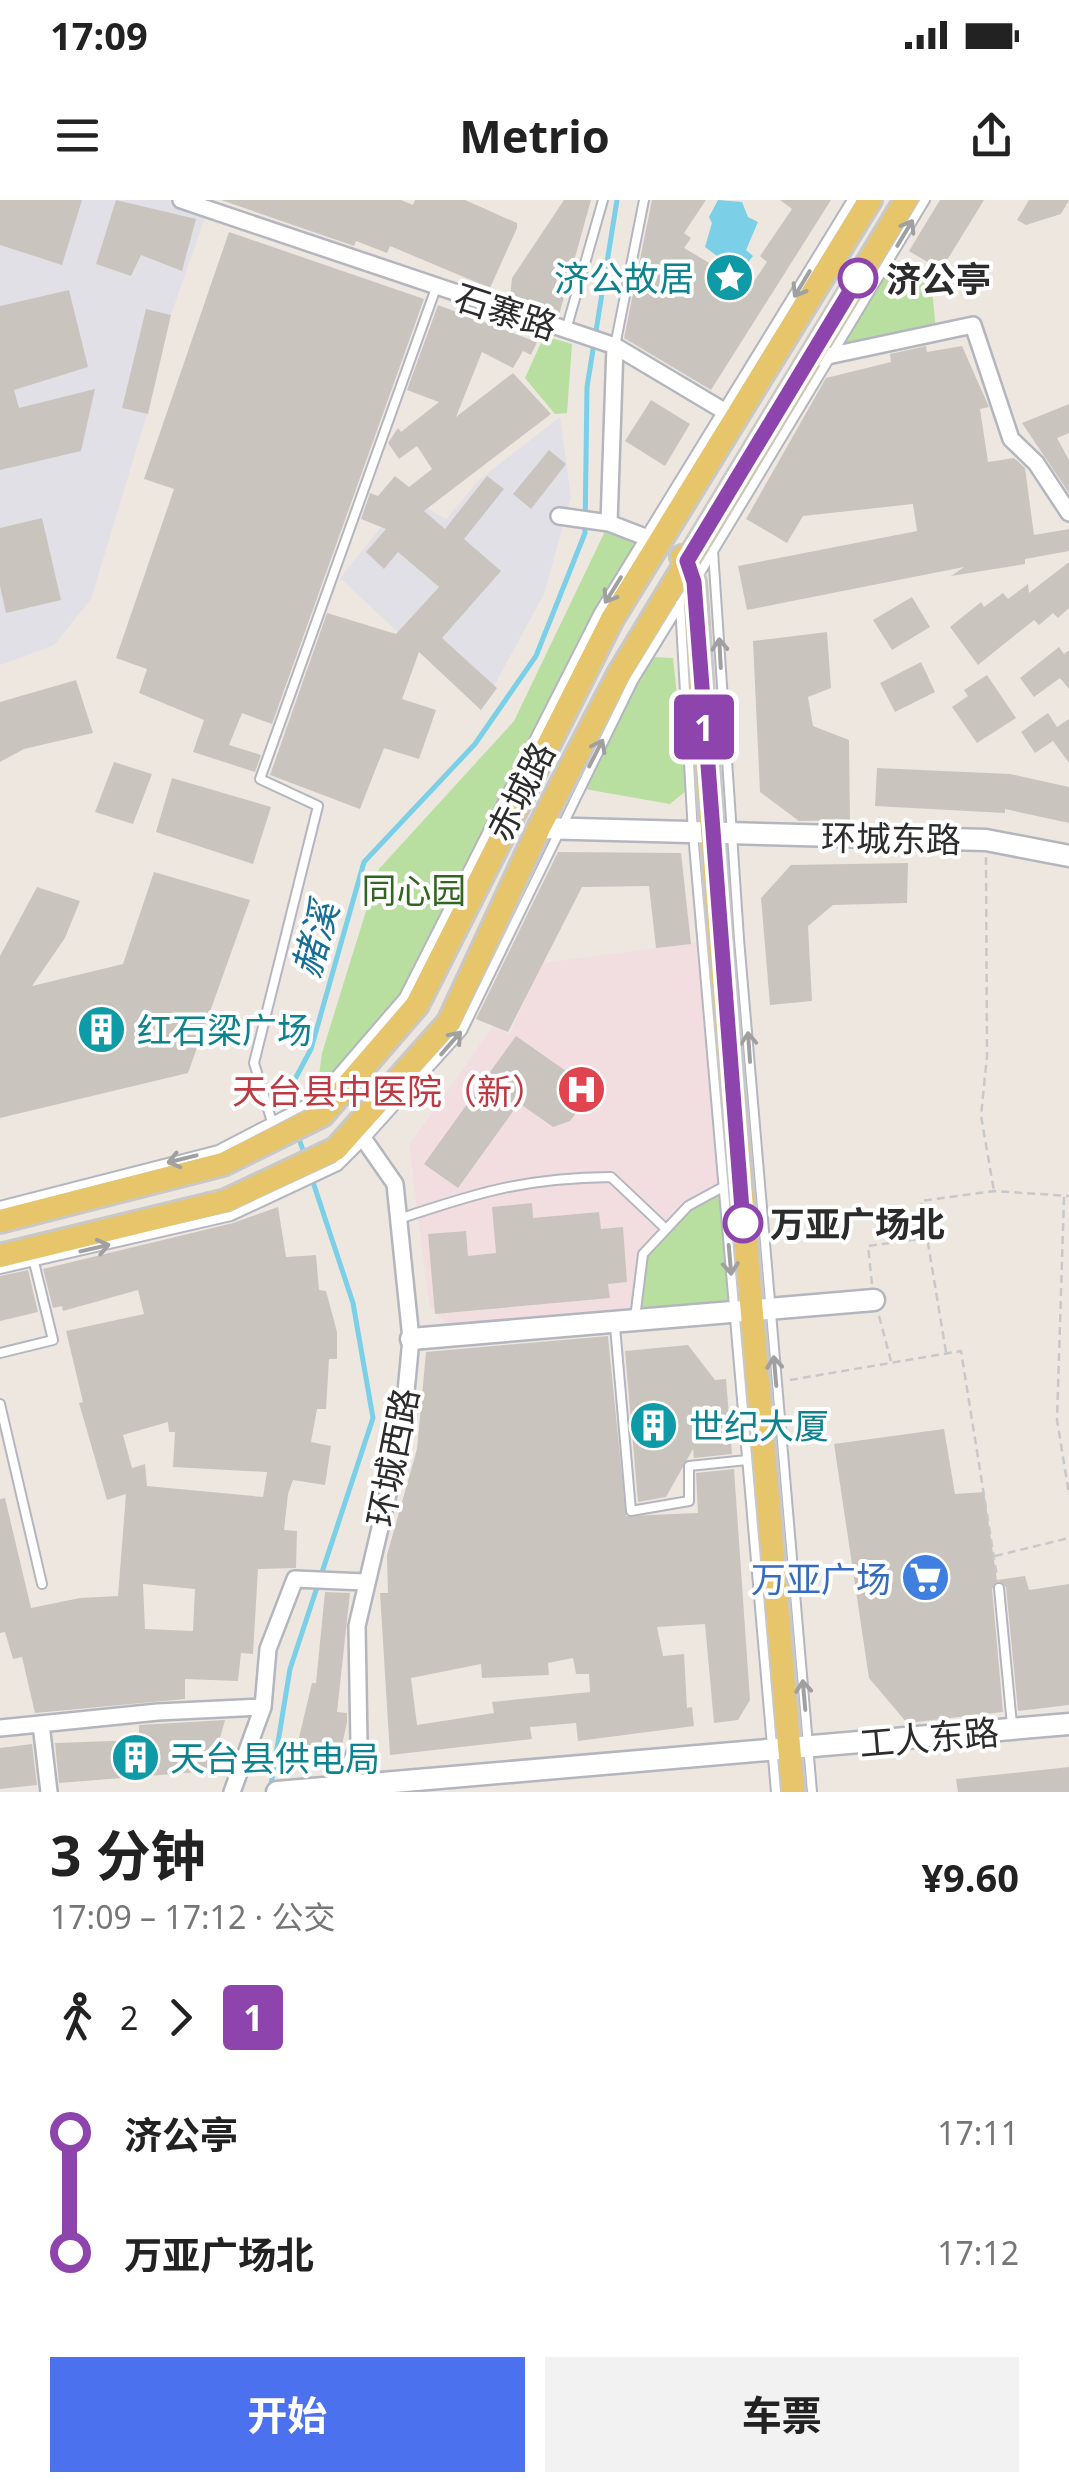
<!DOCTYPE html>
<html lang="zh">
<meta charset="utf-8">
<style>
body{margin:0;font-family:"Noto Sans","Noto Sans SC",sans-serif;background:#f2f2f2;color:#222;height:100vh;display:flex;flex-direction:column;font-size:38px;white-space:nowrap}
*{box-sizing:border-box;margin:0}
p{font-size:32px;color:#767676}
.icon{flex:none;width:55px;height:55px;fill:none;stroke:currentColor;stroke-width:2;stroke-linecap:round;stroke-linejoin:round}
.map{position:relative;height:1592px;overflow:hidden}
.details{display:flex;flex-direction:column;background:#fff;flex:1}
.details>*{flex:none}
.badge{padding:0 20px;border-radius:8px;font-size:35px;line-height:65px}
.map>.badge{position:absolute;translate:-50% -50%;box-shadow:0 0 0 5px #fff}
.legs{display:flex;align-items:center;gap:15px;height:110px;padding:0 50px;font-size:32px}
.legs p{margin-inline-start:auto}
.summary{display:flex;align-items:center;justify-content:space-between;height:170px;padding:0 50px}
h1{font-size:55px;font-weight:700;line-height:75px}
.button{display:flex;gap:20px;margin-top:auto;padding:20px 50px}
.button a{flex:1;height:115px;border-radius:0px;background:#4c71ee;color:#fff;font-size:40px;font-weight:700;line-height:115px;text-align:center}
.button a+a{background:#f2f2f2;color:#222}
ul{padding:0 50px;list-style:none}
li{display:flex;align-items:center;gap:35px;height:120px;font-size:38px}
li i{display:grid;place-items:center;width:15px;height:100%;margin:0 12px;background:currentColor}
li i::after{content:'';width:25px;height:25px;margin:-12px;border:8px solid;border-radius:50%;background:#fff}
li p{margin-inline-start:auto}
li:first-child i{background:linear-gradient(#0000 50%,currentColor 0)}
li:last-child i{background:linear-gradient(currentColor 50%,#0000 0)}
.status{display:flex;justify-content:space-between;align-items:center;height:70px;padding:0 50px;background:#fff;direction:ltr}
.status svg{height:28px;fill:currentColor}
header{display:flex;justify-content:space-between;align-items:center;height:130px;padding:0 50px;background:#fff;font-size:45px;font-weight:700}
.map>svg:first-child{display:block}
.industrial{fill:#e1e0e6}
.medical{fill:#f2dee0}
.green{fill:#b8dfa0}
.water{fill:#7bcfe7}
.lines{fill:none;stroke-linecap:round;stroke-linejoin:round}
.stream{stroke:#7bcfe7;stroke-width:5}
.building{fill:#c9c5be;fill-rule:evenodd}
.lane-casing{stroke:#b3b6be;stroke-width:12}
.street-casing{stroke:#b3b6be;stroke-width:20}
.secondary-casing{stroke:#b3b6be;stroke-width:25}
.primary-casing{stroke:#c8c8c8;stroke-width:28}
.path{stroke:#c8c8c8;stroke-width:2.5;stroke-dasharray:8 5;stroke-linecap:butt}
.lane{stroke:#fff;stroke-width:8}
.street{stroke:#fff;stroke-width:15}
.secondary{stroke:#fff;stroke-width:20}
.primary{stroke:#e7c56a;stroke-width:22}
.oneway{stroke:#a0a0a0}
.line-1-casing{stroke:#fff;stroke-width:22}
.line-1{stroke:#8e44ad;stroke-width:15}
.stop-1-dot{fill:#fff;stroke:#8e44ad;stroke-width:5}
.labels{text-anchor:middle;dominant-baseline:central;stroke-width:8;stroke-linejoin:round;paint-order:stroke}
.culture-label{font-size:35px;fill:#0d838f;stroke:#fff;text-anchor:start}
.stop-label{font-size:35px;font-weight:bold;fill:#2c2c2c;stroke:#fff;text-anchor:start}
.street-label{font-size:35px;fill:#2c2c2c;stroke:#fff}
.park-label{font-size:35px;fill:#316520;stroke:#fff}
.health-label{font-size:35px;fill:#be3a42;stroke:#fff;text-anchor:end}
.shop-label{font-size:35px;fill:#366cbe;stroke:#fff;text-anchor:end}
.water-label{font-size:38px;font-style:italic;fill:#176f95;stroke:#fff}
</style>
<div class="status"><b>17:09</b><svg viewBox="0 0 49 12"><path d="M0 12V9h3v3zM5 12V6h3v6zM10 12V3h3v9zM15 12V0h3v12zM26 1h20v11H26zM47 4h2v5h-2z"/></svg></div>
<header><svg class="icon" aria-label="menu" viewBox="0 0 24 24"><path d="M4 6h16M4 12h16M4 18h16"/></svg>Metrio<svg class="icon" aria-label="share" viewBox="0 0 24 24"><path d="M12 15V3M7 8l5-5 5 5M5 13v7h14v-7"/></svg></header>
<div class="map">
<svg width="1069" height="1592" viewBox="0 0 1069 1592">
<rect width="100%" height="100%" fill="#ede7e0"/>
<path class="industrial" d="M 0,0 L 181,0 L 208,9 L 171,115 L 147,214 L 91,399 L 54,445 L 0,465 Z
M 560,217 L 571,297 L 544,394 L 481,510 L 340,378 L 406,296 L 446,319 L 480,279 Z"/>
<path class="medical" d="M 703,742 L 723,987 L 635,1119 L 456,1133 L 429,1105 L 409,945 L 494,825 L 509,835 L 542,763 Z"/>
<path class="green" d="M 888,61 L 932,88 L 936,132 L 833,152 Z
M 544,136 L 572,144 L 567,213 L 555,214 L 525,178 Z
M 609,323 L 645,337 L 404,797 L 316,899 L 322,853 L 379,669 L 514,521 Z
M 653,457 L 673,458 L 687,590 L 670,604 L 579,588 Z
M 723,987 L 735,1110 L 635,1119 L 643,1054 L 688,1006 Z"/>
<path class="water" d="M 718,0 L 742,2 L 748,17 L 758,22 L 746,50 L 753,56 L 740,73 L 705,47 L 712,23 L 709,17 Z"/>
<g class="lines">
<path class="stream" d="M 290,913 L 285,898 L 311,849 L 364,662 L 475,544 L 536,456 L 585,333 L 587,187 L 617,0
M 297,933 L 305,956
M 270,1591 L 290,1469 L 373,1218 L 353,1103 L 311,976"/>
</g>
<path class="building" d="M 0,0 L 82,0 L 62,65 L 0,45 Z
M 116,0 L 196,19 L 182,71 L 141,55 L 131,76 L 96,64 Z
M 221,0 L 401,0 L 413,5 L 415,0 L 465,0 L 517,23 L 517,28 L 490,88 L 390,46 L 387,53 L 356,41 L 354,46 Z
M 564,0 L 591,0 L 559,115 L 510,99 L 512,78 Z
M 652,0 L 706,0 L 684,33 L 691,38 L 684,48 L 750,87 L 767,62 L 760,56 L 792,9 L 780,0 L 831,0 L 711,190 L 624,138 Z
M 940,0 L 984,0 L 941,70 L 909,51 Z
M 1029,0 L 1069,0 L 1061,14 L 1026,25 L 1017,20 Z
M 229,32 L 424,99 L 272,524 L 242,513 L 229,545 L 261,555 L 255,572 L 193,552 L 204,520 L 139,493 L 147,469 L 116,458 L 174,289 L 144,279 Z
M 69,90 L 88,167 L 14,190 L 19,208 L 95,189 L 81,251 L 0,270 L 0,106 Z
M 438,105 L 537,142 L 531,155 L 523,151 L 513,168 L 482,152 L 456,217 L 513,173 L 551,214 L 424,311 L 445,329 L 487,276 L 504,289 L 464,339 L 501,371 L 442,438 L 497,488 L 481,510 L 419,452 L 402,499 L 436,510 L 419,559 L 384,548 L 360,609 L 270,575 L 327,413 L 396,434 L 439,387 L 398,352 L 384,369 L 366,352 L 386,329 L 361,319 L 370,293 L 378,296 L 395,276 L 409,287 L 432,269 L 417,246 L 399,259 L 388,243 L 398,228 L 401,232 L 439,202 L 407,190 Z
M 146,109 L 171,115 L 148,214 L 122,208 Z
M 926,146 L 927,152 L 962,146 L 989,207 L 980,209 L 988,262 L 1014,258 L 1025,268 L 1034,335 L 1069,329 L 1069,351 L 1025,359 L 1025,364 L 951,376 L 964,367 L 747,410 L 738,366 L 917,331 L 913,304 L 803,316 L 787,343 L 746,319 L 826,178 L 891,162 L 890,154 Z
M 651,200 L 690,224 L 665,266 L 625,241 Z
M 1069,204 L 1069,233 L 1057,238 L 1069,260 L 1069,293 L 1022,223 Z
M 549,250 L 566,264 L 531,309 L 513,294 Z
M 42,318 L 61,400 L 6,413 L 0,386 L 0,328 Z
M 1069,362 L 1069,408 L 1058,418 L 1053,413 L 1039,425 L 1034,420 L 978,465 L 950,427 L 981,402 L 984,407 L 1003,393 L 1008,399 L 1028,384 L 1029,393 Z
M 912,397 L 930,427 L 892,450 L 873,420 Z
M 827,432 L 831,488 L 808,497 L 813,526 L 849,540 L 850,620 L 799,621 L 760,592 L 753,441 Z
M 1059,447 L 1064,454 L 1069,450 L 1069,489 L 1060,478 L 1034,497 L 1020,478 Z
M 921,462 L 935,492 L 895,512 L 880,483 Z
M 987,475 L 1016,518 L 977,543 L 952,507 L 968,496 L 964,490 Z
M 76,480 L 93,533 L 24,549 L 0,562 L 0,502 Z
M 1048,513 L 1057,527 L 1069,519 L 1069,563 L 1053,541 L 1035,553 L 1021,532 Z
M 114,562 L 152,574 L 133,624 L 95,612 Z
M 877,568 L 1010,574 L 1069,587 L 1069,623 L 1005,609 L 1005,613 L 875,606 Z
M 172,578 L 271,607 L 253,664 L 156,632 Z
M 558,652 L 681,653 L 691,744 L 656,748 L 649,686 L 582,687 L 508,832 L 476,819 Z
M 908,663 L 907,703 L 833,705 L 808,726 L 812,801 L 770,805 L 761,698 L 791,665 Z
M 154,672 L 250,700 L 188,873 L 0,918 L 0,756 L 37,687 L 80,701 L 65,738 L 32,786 L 123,764 Z
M 516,836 L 586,885 L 586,900 L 570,921 L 553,927 L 519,903 L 458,988 L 424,964 Z
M 532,1003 L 533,1018 L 599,1012 L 601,1029 L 623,1027 L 627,1082 L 608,1084 L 610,1098 L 435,1114 L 428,1034 L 466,1031 L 468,1056 L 496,1053 L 492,1007 Z
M 278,1007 L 286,1057 L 316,1055 L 319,1090 L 326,1091 L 337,1132 L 337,1159 L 329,1159 L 326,1209 L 317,1209 L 311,1242 L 331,1246 L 325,1285 L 293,1280 L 288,1294 L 284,1330 L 297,1331 L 296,1368 L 258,1369 L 253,1454 L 241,1453 L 238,1481 L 185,1479 L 185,1499 L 35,1513 L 22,1457 L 13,1459 L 5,1432 L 0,1433 L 0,1299 L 5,1298 L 31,1408 L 80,1398 L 118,1396 L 126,1294 L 107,1300 L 79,1203 L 83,1202 L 66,1131 L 144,1114 L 138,1090 L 63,1111 L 62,1106 L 53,1108 L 43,1069 L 233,1023 ZM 168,1222 L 169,1232 L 175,1232 L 173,1267 L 267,1272 L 263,1297 L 147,1286 L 145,1264 L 132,1268 L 123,1235 ZM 143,1384 L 195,1389 L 193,1431 L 145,1429 Z
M 28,1070 L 38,1112 L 0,1121 L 0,1076 Z
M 608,1136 L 626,1316 L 698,1313 L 696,1273 L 734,1269 L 750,1500 L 738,1520 L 714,1523 L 705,1424 L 657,1427 L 663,1456 L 684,1454 L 687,1508 L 692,1507 L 694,1526 L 578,1541 L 576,1523 L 530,1527 L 532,1539 L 390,1555 L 380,1393 L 388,1393 L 387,1355 L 417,1249 L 426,1152 ZM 573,1458 L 576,1474 L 589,1474 L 590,1492 L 492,1502 L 494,1513 L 417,1525 L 411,1478 L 481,1464 L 482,1478 L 549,1475 L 548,1463 Z
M 688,1145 L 715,1180 L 726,1179 L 732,1254 L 694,1258 L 693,1249 L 666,1297 L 638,1302 L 625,1151 Z
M 944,1229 L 955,1294 L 984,1292 L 997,1380 L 1025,1376 L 1029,1390 L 1069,1384 L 1069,1505 L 1018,1511 L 1006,1387 L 999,1381 L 992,1389 L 1003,1512 L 907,1523 L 869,1478 L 834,1244 Z
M 325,1392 L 350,1393 L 337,1512 L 347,1513 L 347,1522 L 340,1555 L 297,1546 L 312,1483 L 316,1483 Z
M 225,1520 L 211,1571 L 59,1583 L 55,1543 L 139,1540 L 139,1525 Z
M 32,1544 L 37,1585 L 0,1589 L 0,1548 Z
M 1069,1567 L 1069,1592 L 958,1592 L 956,1579 Z"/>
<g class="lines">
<defs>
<path id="lane" d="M 566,130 L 603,0
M 615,146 L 644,0
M 713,351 L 739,739 L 812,1592
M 697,378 L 925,0
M 680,404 L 693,633 L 776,1592
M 272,922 L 254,863 L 318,606 L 260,579 L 436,88
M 0,1006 L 218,950 L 272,922 L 316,899 L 404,797 L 599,412 L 852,0
M 399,1019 C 479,992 525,978 611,977 L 666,1029
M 0,1069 L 231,1016 L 338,966 L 364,940 L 462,831 L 633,481 L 689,390
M 635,1118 L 643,1054 L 688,1006 L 723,987
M 615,1126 L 631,1311 L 689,1301 L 689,1266 L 747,1260
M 0,1153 L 53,1140 L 33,1058
M 0,1204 L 42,1384
M 999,1388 L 1012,1525"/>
<path id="street" d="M 181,0 L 615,146 L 724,211
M 615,146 L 609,323 L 658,342
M 809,160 L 973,125 L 1011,239 L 1036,263 L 1069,313
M 559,316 L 609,323
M 41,1524 L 49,1592
M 0,1528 L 158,1512 L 263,1507
M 232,1592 L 263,1507 L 268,1449 L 295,1379 L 365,1382
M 338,1592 L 359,1544 L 357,1426 L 402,1234 L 411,1139 L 395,984 L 356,928"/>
<path id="secondary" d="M 539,628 L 986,640 L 1069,656
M 411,1139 L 874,1100
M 277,1592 L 1069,1524"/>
<path id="primary" d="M 682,357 L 694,382 L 720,741 L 793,1592
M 0,1021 L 223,964 L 322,915 L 417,805 L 612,419 L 870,0
M 0,1056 L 226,1001 L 336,949 L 449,822 L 539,628 L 619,474 L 906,0"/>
</defs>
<use href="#lane" class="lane-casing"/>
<use href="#street" class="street-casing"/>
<use href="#secondary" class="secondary-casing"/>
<use href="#primary" class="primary-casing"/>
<path class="path" d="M 986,657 L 987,856 L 981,916 L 994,991
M 1064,997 L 1057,1220 L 1069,1294
M 872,1084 L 868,1046 L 926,1038
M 879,1116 L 891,1161
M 946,1152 L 921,1001 L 994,991 L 1069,996
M 790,1180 L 961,1151 L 997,1377
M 995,1356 L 1069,1338"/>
<use href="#lane" class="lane"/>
<use href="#street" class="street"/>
<use href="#secondary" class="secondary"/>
<use href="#primary" class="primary"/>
</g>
<defs><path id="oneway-shaft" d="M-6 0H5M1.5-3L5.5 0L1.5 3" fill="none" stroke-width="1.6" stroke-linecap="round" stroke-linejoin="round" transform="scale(2.5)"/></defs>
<g class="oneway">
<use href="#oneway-shaft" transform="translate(905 33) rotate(-59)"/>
<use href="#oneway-shaft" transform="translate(802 84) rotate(121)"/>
<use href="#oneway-shaft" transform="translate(613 390) rotate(122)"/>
<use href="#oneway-shaft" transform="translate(720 453) rotate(-93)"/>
<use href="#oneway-shaft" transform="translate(596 553) rotate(-63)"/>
<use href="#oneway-shaft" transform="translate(451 843) rotate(-49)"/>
<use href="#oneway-shaft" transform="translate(749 847) rotate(-94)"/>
<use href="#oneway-shaft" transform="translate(182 959) rotate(166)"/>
<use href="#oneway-shaft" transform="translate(95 1048) rotate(-13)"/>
<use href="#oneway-shaft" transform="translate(730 1060) rotate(85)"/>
<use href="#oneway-shaft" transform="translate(775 1171) rotate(-95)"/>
<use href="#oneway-shaft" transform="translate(804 1495) rotate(-95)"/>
</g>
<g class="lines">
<defs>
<path id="line-1" d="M 743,1023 L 694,382 L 687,361 L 858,78"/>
</defs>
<use href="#line-1" class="line-1-casing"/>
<use href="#line-1" class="line-1"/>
</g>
<defs>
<symbol id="sight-disc" viewBox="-11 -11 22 22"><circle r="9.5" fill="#0f9aa8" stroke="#fff"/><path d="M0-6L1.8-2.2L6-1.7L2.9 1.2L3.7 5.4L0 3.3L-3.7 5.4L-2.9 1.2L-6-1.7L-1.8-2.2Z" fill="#fff"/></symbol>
<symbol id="building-disc" viewBox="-11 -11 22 22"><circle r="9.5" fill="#0f9aa8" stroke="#fff"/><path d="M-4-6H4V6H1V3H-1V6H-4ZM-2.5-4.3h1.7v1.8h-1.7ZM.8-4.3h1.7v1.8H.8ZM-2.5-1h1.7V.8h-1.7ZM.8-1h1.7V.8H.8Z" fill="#fff"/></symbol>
<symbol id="hospital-disc" viewBox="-11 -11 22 22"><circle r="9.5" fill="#e0444e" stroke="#fff"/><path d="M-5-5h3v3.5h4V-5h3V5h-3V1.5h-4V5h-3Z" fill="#fff"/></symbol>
<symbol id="supermarket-disc" viewBox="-11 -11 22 22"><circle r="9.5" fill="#3f7fe0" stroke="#fff"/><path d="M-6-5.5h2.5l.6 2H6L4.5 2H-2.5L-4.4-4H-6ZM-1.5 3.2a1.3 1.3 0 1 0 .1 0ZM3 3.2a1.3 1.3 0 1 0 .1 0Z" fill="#fff"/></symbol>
</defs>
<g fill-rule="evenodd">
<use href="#sight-disc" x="702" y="50" width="55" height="55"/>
<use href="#building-disc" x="74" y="802" width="55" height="55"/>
<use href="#hospital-disc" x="554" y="862" width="55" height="55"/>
<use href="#building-disc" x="626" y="1198" width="55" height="55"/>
<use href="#supermarket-disc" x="898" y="1350" width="55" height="55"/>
<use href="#building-disc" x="108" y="1530" width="55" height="55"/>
</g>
<g class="stop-1-dot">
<circle cx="858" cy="78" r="18"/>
<circle cx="743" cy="1023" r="18"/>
</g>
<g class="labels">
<g class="culture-label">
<text x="694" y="77" text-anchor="end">济公故居</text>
<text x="137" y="829">红石梁广场</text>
<text x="689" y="1225">世纪大厦</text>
<text x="170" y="1557">天台县供电局</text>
</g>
<g class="stop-label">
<text x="886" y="78">济公亭</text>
<text x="770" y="1023">万亚广场北</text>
</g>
<g class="street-label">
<text transform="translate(506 111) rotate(18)">石寨路</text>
<text transform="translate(520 591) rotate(-63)">赤城路</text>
<text transform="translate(891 638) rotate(1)">环城东路</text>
<text transform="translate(392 1257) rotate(-79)">环城西路</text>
<text transform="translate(929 1537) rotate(-5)">工人东路</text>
</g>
<g class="park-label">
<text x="414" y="689">同心园</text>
</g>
<g class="health-label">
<text x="547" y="890">天台县中医院（新）</text>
</g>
<g class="shop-label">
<text x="891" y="1378">万亚广场</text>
</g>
<g class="water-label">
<text transform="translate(314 739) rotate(-74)">赭溪</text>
</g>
</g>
</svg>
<b class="badge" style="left:704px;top:527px;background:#8e44ad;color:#fff">1</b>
</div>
<section class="details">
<div class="summary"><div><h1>3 分钟</h1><p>17:09 – 17:12 · 公交</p></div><b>¥9.60</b></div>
<div class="legs"><svg class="icon" aria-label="walk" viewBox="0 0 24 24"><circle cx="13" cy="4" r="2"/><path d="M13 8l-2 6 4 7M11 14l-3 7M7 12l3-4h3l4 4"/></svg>2<svg class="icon" aria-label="forward" viewBox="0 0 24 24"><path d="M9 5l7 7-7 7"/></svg><b class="badge" style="background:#8e44ad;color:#fff">1</b></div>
<ul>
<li><i style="color:#8e44ad"></i><b>济公亭</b><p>17:11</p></li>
<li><i style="color:#8e44ad"></i><b>万亚广场北</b><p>17:12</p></li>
</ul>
<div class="button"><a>开始</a><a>车票</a></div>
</section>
